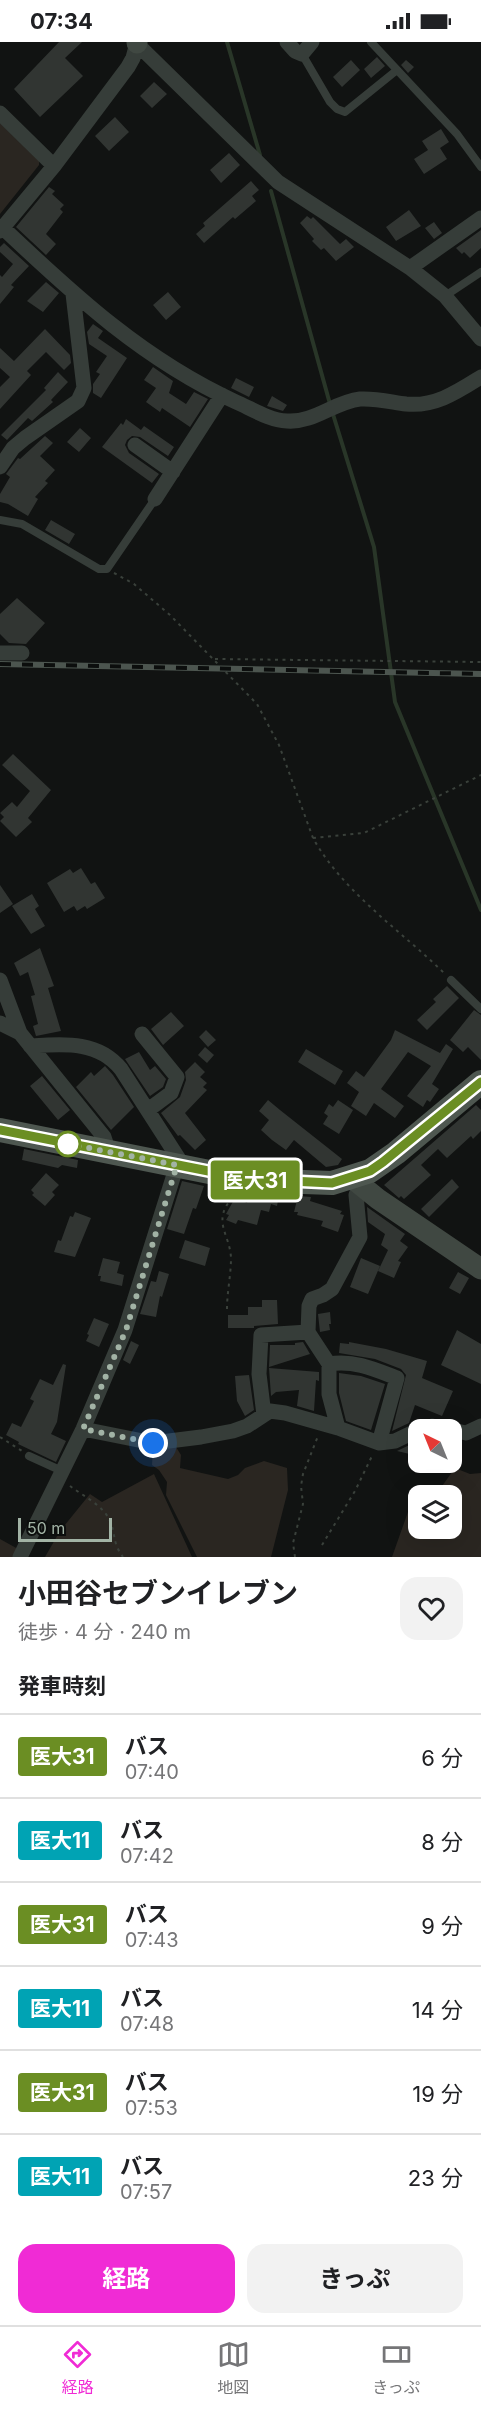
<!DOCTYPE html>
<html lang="ja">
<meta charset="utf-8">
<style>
body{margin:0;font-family:Inter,"Noto Sans JP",sans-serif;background:#f2f2f2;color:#202124;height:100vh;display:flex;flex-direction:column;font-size:22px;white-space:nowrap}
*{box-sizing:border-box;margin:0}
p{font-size:20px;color:#757577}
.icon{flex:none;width:33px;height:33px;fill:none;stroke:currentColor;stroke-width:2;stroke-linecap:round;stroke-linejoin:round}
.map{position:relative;height:1515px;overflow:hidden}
.sheet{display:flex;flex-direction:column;background:#fff;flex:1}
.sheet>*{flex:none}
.badge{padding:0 12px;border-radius:4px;font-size:21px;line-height:39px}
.needle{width:39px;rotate:317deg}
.controls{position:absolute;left:408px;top:1377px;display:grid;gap:12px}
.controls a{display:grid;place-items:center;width:54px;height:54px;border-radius:12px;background:#fff;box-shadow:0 6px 24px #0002;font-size:30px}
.scale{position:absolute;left:18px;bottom:15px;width:94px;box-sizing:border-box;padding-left:6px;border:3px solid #a2b3a5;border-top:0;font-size:16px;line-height:21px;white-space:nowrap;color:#a2b3a5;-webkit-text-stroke:4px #0c0e0d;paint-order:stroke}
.you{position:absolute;width:30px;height:30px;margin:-15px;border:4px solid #fff;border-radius:50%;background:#1a73e8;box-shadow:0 0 0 9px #1a73e833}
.map>.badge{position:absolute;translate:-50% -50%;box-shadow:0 0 0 3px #fff}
h2{padding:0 18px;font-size:22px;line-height:54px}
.round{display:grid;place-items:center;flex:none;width:63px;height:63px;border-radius:18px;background:#f2f2f2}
.headline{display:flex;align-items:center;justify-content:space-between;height:102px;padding:0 18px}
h1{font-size:28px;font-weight:700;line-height:45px}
.button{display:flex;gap:12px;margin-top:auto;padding:12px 18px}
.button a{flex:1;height:69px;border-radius:18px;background:#f02bd5;color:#fff;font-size:24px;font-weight:700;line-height:69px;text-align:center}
.button a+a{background:#f2f2f2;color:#202124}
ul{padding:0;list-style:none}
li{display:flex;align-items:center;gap:18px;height:84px;padding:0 18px;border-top:2px solid #e0e0e0}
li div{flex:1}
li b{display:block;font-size:22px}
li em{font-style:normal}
li .badge{min-width:66px;font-weight:700;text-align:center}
.status{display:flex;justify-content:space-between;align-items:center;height:42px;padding:0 30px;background:#fff;direction:ltr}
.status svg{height:16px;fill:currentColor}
.dock{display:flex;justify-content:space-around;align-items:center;height:84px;border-top:2px solid #e0e0e0;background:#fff;font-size:16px;color:#757577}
.dock a{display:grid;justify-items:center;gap:3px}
.dock .on{color:#f02bd5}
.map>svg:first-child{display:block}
.green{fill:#2a2621}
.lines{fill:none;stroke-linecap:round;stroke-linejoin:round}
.stream{stroke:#293628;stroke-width:4}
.building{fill:#313532}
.path{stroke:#3a413b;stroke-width:2;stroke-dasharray:3 4.5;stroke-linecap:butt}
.lane{stroke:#363d39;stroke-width:8}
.street{stroke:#363d39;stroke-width:15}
.secondary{stroke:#404842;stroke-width:21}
.primary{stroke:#4e5750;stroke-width:24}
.rail-casing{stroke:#4c554f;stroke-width:6}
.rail{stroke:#0c0e0d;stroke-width:4;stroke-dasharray:11;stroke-linecap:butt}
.line-casing{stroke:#fff;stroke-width:14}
.line{stroke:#6b8e23;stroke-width:9}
.walk{stroke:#a2b3a5;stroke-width:6;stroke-dasharray:0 10.8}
.stop-dot{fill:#fff;stroke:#6b8e23;stroke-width:3}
</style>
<div class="status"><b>07:34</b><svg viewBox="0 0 49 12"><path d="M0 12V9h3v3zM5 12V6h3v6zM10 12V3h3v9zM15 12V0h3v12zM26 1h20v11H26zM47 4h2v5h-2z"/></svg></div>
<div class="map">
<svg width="481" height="1515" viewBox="0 0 481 1515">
<rect width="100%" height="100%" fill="#111312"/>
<path class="green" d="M 0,81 L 39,119 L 39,123 L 0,172 Z
M 153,1405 L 176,1405 L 181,1413 L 180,1426 L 228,1437 L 238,1433 L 245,1426 L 264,1419 L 287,1426 L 288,1448 L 271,1515 L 197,1515 L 166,1453 L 167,1440 L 159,1428 L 152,1423 Z
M 455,1426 L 470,1432 L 481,1431 L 481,1515 L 392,1515 L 409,1467 L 418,1461 L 418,1486 L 452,1486 L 452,1454 L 433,1453 L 437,1451 Z
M 154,1432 L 192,1515 L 45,1515 L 60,1489 L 90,1452 L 102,1460 Z
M 0,1497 L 18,1507 L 14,1515 L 0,1515 Z"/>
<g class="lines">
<path class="stream" d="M 227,0 L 260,113
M 271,149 L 330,362
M 332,369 L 374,505 L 395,660 L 481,868"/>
</g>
<path class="building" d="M 59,0 L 82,0 L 65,16 L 83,34 L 40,75 L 14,47 Z
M 377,15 L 385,24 L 371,36 L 364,27 Z
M 351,18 L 360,28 L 342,45 L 333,35 Z
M 406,18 L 414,25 L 408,31 L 401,23 Z
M 154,40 L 167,52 L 152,66 L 140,54 Z
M 115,75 L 129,90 L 109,109 L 95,94 Z
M 441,87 L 449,100 L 440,106 L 447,117 L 424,132 L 414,117 L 428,108 L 422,99 Z
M 229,111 L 240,123 L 221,141 L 210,128 Z
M 251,139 L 259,148 L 252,154 L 256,159 L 235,177 L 233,175 L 204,201 L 196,192 L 205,184 L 203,181 Z
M 49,145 L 55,149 L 52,152 L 64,163 L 60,167 L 63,170 L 46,192 L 56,202 L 46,213 L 16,185 Z
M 409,168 L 421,184 L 396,199 L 386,185 Z
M 307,174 L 311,177 L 313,175 L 340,202 L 346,197 L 354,205 L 336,219 L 324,206 L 321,208 L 312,199 L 314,197 L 300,181 Z
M 434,180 L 442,191 L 434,197 L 425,186 Z
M 481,188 L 481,206 L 470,216 L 464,210 L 462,212 L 456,206 Z
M 4,201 L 29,224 L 11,243 L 14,245 L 0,262 L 0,233 L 2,235 L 13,222 L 0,210 L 0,205 Z
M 46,240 L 59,251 L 43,270 L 27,259 Z
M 168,250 L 181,265 L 166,278 L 153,263 Z
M 93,282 L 103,289 L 98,296 L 127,316 L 101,356 L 93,351 L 93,342 L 100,332 L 96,330 L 107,314 L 89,302 L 87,290 Z
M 45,287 L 70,313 L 71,321 L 64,328 L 46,310 L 27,329 L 31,333 L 0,367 L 0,345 L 10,335 L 0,326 L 0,306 L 14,319 Z
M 153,325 L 173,339 L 169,351 L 186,362 L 194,350 L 208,357 L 190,385 L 162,366 L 160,370 L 146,360 L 156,346 L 144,338 Z
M 58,330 L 68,340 L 51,358 L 53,360 L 32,379 L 28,376 L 7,398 L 1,393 L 46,348 L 44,346 Z
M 236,336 L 254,345 L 249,355 L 231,346 Z
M 272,354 L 287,363 L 283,369 L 267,364 Z
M 126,377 L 141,388 L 144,384 L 174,405 L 168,414 L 140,395 L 132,394 L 127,398 L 125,403 L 129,411 L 159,432 L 152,441 L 102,405 L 121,381 L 123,383 Z
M 80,386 L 91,396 L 79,410 L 67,400 Z
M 45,394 L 53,401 L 40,414 L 55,428 L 45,439 L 48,441 L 35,455 L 38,457 L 28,474 L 8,462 L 0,460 L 0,452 L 10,435 L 6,432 L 18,416 L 20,417 Z
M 51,478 L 75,492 L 69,502 L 45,488 Z
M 17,556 L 45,581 L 26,602 L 9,601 L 0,592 L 0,572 Z
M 13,712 L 51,748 L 28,776 L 32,780 L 16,795 L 0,779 L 4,775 L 0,771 L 12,760 L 17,765 L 30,749 L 2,723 Z
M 81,826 L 91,842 L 95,840 L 105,856 L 87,867 L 85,864 L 77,869 L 74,864 L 64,870 L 47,841 L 70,827 L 73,831 Z
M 0,843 L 13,862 L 0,871 Z
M 32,852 L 39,864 L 35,867 L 45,884 L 31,892 L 12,864 Z
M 40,906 L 54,944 L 48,946 L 61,989 L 36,994 L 33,984 L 38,982 L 31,954 L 35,953 L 28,930 L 20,934 L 14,921 Z
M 447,944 L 459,956 L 427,988 L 417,978 L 436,960 L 433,957 Z
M 474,968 L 481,973 L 481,1018 L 468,1005 L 463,1010 L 450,998 Z
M 171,970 L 184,984 L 163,1003 L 151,987 Z
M 206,988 L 216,998 L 208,1005 L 199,995 Z
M 395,988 L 440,1011 L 446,1002 L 453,1007 L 432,1042 L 439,1047 L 430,1060 L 427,1058 L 423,1065 L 407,1054 L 431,1024 L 408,1010 L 381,1047 L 404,1064 L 395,1076 L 374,1061 L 366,1074 L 351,1064 L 359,1050 L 347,1041 L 356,1029 L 364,1035 L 391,998 Z
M 205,1005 L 214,1013 L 207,1021 L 198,1013 Z
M 306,1007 L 343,1029 L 335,1043 L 298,1020 Z
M 139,1010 L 150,1028 L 155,1024 L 166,1037 L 163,1045 L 150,1054 L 125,1017 Z
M 195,1020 L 205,1030 L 200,1035 L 207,1041 L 203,1045 L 207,1048 L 185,1071 L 206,1098 L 195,1108 L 180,1093 L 178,1094 L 161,1071 L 180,1055 L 186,1038 L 185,1030 Z
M 105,1024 L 113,1033 L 134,1065 L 111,1088 L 76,1045 L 91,1030 L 94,1034 Z
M 42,1034 L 70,1068 L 58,1078 L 30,1044 Z
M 268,1058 L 280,1068 L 342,1117 L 338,1123 L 326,1125 L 294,1098 L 286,1108 L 272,1098 L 261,1088 L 269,1078 L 259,1069 Z
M 338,1058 L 353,1068 L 339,1092 L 323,1082 L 328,1074 L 324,1071 L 329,1062 L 333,1065 Z
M 476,1063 L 481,1068 L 481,1089 L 473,1097 L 471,1094 L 447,1116 L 438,1107 L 421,1123 L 431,1133 L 404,1157 L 401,1154 L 399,1156 L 384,1143 Z
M 24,1107 L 78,1118 L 77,1126 L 62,1123 L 58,1126 L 22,1118 Z
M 46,1131 L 59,1143 L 52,1150 L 55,1153 L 45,1164 L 32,1153 L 34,1151 L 31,1148 Z
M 452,1137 L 459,1145 L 429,1175 L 421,1167 Z
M 182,1139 L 204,1144 L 196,1167 L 193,1166 L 184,1192 L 167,1187 Z
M 249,1153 L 263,1157 L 264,1153 L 279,1153 L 277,1164 L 271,1162 L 269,1170 L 261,1168 L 257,1183 L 238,1178 L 236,1182 L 226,1178 L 229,1173 L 226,1172 L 235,1156 L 247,1161 Z
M 298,1154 L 311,1155 L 310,1159 L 342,1169 L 340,1172 L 344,1173 L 338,1190 L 321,1184 L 323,1179 L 297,1173 L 298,1170 L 294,1170 Z
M 367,1165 L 405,1192 L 400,1199 L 408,1205 L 398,1219 L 401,1220 L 394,1236 L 378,1229 L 388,1208 L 381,1203 L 385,1192 L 368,1180 Z
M 75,1170 L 91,1176 L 75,1215 L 54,1210 L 58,1198 L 61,1199 L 70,1174 L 73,1175 Z
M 185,1198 L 210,1206 L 205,1224 L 179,1216 Z
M 103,1216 L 120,1220 L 117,1231 L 124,1233 L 122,1244 L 100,1239 L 101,1234 L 98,1234 Z
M 361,1216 L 380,1224 L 368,1252 L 350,1245 Z
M 159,1229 L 169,1232 L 162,1255 L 160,1254 L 156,1275 L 140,1272 L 151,1239 L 156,1240 Z
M 458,1230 L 469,1236 L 460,1252 L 449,1246 Z
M 262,1258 L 277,1258 L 278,1282 L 254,1284 L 254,1286 L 228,1286 L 228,1273 L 248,1273 L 248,1265 L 262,1265 Z
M 330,1270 L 331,1282 L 329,1282 L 330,1288 L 320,1290 L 318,1272 Z
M 94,1276 L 109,1282 L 99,1305 L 86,1299 L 89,1293 L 87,1292 Z
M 457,1288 L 481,1302 L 481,1342 L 441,1323 Z
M 131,1299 L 139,1303 L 130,1322 L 123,1318 Z
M 303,1300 L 310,1312 L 269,1325 L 270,1303 L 295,1303 L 295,1301 Z
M 349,1300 L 386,1307 L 427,1319 L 422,1336 L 453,1349 L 442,1374 L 415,1363 L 409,1381 L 392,1389 L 406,1333 L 401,1327 L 375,1317 L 339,1311 L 340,1301 L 349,1302 Z
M 63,1322 L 66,1323 L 57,1380 L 51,1392 L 66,1399 L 56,1420 L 18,1402 L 19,1400 L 6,1393 L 12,1381 L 21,1385 L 34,1359 L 30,1357 L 40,1337 L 53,1343 Z
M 269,1326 L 319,1330 L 319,1339 L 316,1338 L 314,1369 L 297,1364 L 299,1348 L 276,1350 L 271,1354 Z
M 339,1331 L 361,1334 L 385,1342 L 371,1388 L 346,1379 L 339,1351 Z
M 249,1333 L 254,1368 L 245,1374 L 237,1359 L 235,1334 Z
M 418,1399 L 418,1414 L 397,1409 L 399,1408 Z"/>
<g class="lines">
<path class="path" d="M 114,531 L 134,542 L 170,573 L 257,662 L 279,703 L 313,796 C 343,850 400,888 444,931
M 215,617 L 481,620
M 313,796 L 364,791 L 481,733
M 227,1267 C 227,1250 231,1233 231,1216 C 230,1192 211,1179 233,1155
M 0,1395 L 22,1409
M 70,1444 C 83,1454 103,1463 110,1479 C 116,1493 112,1500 123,1515
M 322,1503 L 355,1449 L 372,1414
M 295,1515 L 293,1501 L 303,1462 L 301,1444 L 303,1432 L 318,1394"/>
<path class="lane" d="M 371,0 L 457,92 L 481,125
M 302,12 L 330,60 L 337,67 L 345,70 L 397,28
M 445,254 L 481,230
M 0,478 L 22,482 L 99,527 L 107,527 L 155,457
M 451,938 L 481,967
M 29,1414 L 62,1429"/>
<path class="street" d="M 135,0 L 278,140 L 410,226 L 445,254 L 481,297
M 287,0 L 295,9 L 302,12 L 312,0
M 0,71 L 54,124
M 3,186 C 75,254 144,318 236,360 C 252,367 269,378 287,379 C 314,381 334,360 360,357 C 375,356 391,360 406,362 C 435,365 457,350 481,335
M 0,189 L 54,124 L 128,25 L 133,16 L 137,1
M 410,226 L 481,176
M 135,403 L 173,430
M 0,425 L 13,406 L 25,396 L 78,359 L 84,346 L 73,252
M 155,457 L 222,353
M 0,611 L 22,611
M 0,938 L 20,991 L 104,1095 L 109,1110
M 0,981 L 20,991
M 142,992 L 177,1035 L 171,1051 L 148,1068
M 30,1004 C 62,1002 98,998 121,1027 L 184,1125
M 329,1322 C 354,1318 374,1327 397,1336 L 379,1401
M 264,1373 L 259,1332 L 261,1293 L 308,1290
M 338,1386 L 329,1352 L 329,1322 L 308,1290 L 309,1264 L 312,1257 L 323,1253 L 332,1247 L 360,1195 L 356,1153 L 360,1142
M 83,1387 L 153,1401 L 201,1395 L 233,1389 L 247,1384 L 270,1369 L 285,1371 L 338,1386 L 379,1401 L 395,1399 L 418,1388
M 420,1388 L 432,1384 L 447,1388
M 452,1388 L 466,1391 L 481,1384
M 20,1515 L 83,1387 L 125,1288 L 177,1123"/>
<path class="secondary" d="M 137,1 L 137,0
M 352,1136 L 378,1157 L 481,1227"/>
<path class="primary" d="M 0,1088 L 249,1138 L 332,1141 L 370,1129 L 396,1111 L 481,1040"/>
<defs>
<path id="rail" d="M 0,622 L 481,632"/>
</defs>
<use href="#rail" class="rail-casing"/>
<use href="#rail" class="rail"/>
</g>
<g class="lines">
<defs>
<path id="line" d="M 0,1088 L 249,1137 L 332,1141 L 370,1129 L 383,1120 L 481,1040"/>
</defs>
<use href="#line" class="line-casing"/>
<use href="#line" class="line"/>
<path class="walk" d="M 68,1102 L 177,1123 L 126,1288 L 83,1387 L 153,1401"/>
</g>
<circle class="stop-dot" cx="68" cy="1102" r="12"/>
</svg>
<div class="controls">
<a><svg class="needle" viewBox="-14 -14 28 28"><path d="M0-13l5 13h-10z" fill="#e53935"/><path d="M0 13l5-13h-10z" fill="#757577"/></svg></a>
<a><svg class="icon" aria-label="layers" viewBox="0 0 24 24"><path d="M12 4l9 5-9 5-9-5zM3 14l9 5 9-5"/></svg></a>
</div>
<div class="scale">50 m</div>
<div class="you" style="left:153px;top:1401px"></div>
<b class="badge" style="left:255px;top:1138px;background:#6b8e23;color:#fff">医大31</b>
</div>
<section class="sheet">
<div class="headline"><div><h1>小田谷セブンイレブン</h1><p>徒歩 · 4 分 · 240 m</p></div><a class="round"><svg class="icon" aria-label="heart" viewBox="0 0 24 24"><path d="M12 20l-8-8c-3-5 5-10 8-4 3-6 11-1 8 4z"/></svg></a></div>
<h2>発車時刻</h2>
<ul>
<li><span class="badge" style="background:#6b8e23;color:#fff">医大31</span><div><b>バス</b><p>07:40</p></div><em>6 分</em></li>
<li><span class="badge" style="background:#00a3b4;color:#fff">医大11</span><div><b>バス</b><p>07:42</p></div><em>8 分</em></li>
<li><span class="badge" style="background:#6b8e23;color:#fff">医大31</span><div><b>バス</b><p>07:43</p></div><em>9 分</em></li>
<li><span class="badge" style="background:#00a3b4;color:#fff">医大11</span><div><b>バス</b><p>07:48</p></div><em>14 分</em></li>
<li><span class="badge" style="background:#6b8e23;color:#fff">医大31</span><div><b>バス</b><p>07:53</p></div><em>19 分</em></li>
<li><span class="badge" style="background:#00a3b4;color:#fff">医大11</span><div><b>バス</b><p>07:57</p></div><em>23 分</em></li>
</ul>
<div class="button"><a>経路</a><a>きっぷ</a></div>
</section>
<nav class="dock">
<a class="on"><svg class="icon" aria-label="directions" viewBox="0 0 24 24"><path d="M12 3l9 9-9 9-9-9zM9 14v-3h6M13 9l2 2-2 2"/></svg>経路</a>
<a><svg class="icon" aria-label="map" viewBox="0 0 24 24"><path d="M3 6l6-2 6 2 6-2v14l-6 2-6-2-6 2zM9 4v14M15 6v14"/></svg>地図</a>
<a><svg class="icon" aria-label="tickets" viewBox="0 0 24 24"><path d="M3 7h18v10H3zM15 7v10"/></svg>きっぷ</a>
</nav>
